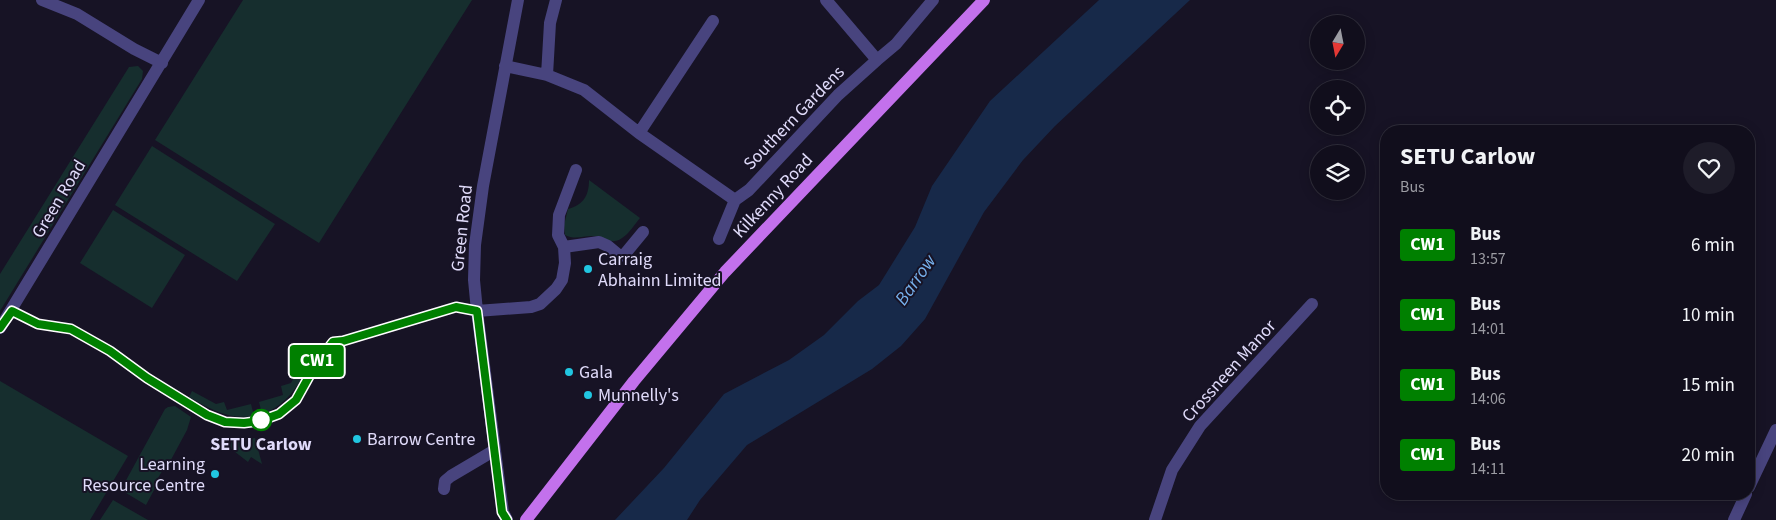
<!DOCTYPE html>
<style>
body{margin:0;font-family:"Source Sans 3",sans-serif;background:#1e1c29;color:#f1f3f6;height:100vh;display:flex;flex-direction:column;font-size:19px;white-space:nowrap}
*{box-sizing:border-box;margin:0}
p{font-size:16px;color:#9c9ca3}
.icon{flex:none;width:28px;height:28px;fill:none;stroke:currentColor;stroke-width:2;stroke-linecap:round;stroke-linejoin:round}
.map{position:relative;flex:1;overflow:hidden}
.sheet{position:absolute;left:1380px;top:125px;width:375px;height:375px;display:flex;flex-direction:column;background:#110e1c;border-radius:20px;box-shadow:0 2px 12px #0003,0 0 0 1px #302e3b}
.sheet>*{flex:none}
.badge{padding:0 10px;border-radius:4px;font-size:18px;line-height:32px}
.needle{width:32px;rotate:190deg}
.fabs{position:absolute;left:1310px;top:15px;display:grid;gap:10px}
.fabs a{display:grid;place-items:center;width:55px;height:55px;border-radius:50%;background:#110e1c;box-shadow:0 2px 12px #0003,0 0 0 1px #302e3b;font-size:25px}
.map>.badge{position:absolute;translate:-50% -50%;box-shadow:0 0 0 2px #fff}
.round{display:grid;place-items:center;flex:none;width:52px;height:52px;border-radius:26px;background:#1e1c29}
.head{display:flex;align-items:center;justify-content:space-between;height:85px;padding:0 20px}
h1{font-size:24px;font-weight:700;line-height:38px}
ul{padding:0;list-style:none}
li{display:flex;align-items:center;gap:15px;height:70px;padding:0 20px}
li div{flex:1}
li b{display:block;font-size:19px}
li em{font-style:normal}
li .badge{min-width:55px;font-weight:700;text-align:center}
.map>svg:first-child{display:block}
.green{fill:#162e2e}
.water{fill:#172949}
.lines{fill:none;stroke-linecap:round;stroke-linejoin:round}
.minor{stroke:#48447e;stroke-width:12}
.major{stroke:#c371ec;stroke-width:12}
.line-casing{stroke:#fff;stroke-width:11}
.line{stroke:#008000;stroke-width:8}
.poi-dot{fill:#21c6e1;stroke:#171325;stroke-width:2}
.stop-dot{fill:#fff;stroke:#008000;stroke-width:2.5}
.labels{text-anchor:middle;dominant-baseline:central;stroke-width:4;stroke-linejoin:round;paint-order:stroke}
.street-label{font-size:18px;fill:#e0dbfa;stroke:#171325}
.poi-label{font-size:18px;fill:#e0dbfa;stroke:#171325;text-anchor:start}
.stop-label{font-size:18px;font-weight:bold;fill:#e0dbfa;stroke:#171325}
.water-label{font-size:19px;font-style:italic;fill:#77b1ed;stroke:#171325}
</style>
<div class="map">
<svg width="1776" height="520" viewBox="0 0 1776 520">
<rect width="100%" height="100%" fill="#171325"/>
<path class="green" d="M 243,0 L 472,0 L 319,243 L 155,140 Z
M 138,66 L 143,71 L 142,79 L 0,311 L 0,274 L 129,67 Z
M 152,146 L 275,224 L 237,281 L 115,205 Z
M 589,180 L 640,218 C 633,226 624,243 611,241 C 604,240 599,236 592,236 C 582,236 575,240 565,235 L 564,225 L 568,209 C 583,205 589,196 589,180 Z
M 113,210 L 185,255 L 152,308 L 80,263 Z
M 303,360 L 310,364 C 298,386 287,405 262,414 L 259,402 L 283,395 L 281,386 L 291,383 Z
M 0,381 L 128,456 L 90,520 L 0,520 Z
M 192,391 L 216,404 L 224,402 L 227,410 L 251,404 L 254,416 C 229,420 210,409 189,397 Z
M 175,406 L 191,417 L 187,430 L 166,469 L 164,468 L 158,478 L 160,479 L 146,505 L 126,493 L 124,484 L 165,409 L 168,407 Z
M 255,438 L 262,464 L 251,457 L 248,462 L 230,448 L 232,439 L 244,440 Z
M 113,500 L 148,520 L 100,520 Z"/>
<path class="water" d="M 1099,0 L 1190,0 L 1055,126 L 1023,160 L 984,212 L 925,319 L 901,346 L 872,369 L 747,445 L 700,500 L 687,520 L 615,520 L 664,468 L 724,394 L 789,360 L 824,335 L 858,301 L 879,285 L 915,227 L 932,186 L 990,101 Z"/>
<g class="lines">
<path class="minor" d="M 42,0 L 77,14 L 134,49 L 162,63
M 826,0 L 877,60
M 505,66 L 547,75 L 584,90 L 639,133 L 735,200 L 719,239
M 547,75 L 550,23 L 556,0
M 639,133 L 713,21
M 735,200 L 749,190 L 838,95 L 877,60 L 896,44 L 933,0
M 564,247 L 599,242 L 608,246 L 620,256 L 624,255 L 643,232
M 477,311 L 531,307 L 540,304 L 556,289 L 562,280 L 565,263 L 564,247 L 558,235 L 559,215 L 576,170
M 0,328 L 199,0
M 1749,487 L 1776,430
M 444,489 L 445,481 L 451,476 L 495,450
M 507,520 L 503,512 L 477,311 L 474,280 L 475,245 L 483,186 L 518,0
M 1155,520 L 1172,470 L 1200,426 L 1312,304
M 1734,520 L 1746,494"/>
<path class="major" d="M 526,520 L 634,381 L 725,272 L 984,0"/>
</g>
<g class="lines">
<defs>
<path id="line" d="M 0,328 L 12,311 L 38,324 L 71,329 L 110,351 L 147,378 L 207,415 L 225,422 L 244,423 L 260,421 L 279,414 L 296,400 L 316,364 L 333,342 L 343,341 L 456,307 L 477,311 L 502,512 L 507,520"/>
</defs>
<use href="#line" class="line-casing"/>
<use href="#line" class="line"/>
</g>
<g class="poi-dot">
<circle cx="588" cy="269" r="5"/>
<circle cx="569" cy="372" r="5"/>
<circle cx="588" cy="395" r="5"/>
<circle cx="357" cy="439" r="5"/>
<circle cx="215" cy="474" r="5"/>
</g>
<circle class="stop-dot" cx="261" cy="420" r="10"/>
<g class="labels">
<g class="street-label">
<text transform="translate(794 118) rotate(-46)">Southern Gardens</text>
<text transform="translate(773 196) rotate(-47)">Kilkenny Road</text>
<text transform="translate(59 199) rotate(-59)">Green Road</text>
<text transform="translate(462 228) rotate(-84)">Green Road</text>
<text transform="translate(1229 371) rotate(-48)">Crossneen Manor</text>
</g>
<g class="poi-label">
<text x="598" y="259">Carraig<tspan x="598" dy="21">Abhainn Limited</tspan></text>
<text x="579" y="372">Gala</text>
<text x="598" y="395">Munnelly's</text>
<text x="367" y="439">Barrow Centre</text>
<text x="205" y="464" text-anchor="end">Learning<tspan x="205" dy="21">Resource Centre</tspan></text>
</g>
<g class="stop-label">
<text x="261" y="444">SETU Carlow</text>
</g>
<g class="water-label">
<text transform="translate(916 280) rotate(-55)">Barrow</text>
</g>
</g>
</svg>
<div class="fabs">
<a><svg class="needle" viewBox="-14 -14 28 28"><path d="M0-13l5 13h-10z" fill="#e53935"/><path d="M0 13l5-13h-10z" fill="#9c9ca3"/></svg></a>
<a><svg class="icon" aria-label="locate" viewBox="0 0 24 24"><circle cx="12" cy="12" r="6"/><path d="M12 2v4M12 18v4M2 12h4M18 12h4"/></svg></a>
<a><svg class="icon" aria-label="layers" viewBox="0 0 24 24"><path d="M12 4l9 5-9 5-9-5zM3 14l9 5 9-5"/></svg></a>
</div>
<b class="badge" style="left:317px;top:361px;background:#008000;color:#fff">CW1</b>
<section class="sheet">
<div class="head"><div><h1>SETU Carlow</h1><p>Bus</p></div><a class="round"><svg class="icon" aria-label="heart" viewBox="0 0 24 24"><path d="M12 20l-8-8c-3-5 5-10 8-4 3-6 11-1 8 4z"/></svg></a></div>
<ul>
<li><span class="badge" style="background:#008000;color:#fff">CW1</span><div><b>Bus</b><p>13:57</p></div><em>6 min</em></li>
<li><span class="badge" style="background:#008000;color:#fff">CW1</span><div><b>Bus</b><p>14:01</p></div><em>10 min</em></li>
<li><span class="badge" style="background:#008000;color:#fff">CW1</span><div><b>Bus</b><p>14:06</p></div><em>15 min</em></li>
<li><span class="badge" style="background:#008000;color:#fff">CW1</span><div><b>Bus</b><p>14:11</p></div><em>20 min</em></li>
</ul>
</section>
</div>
